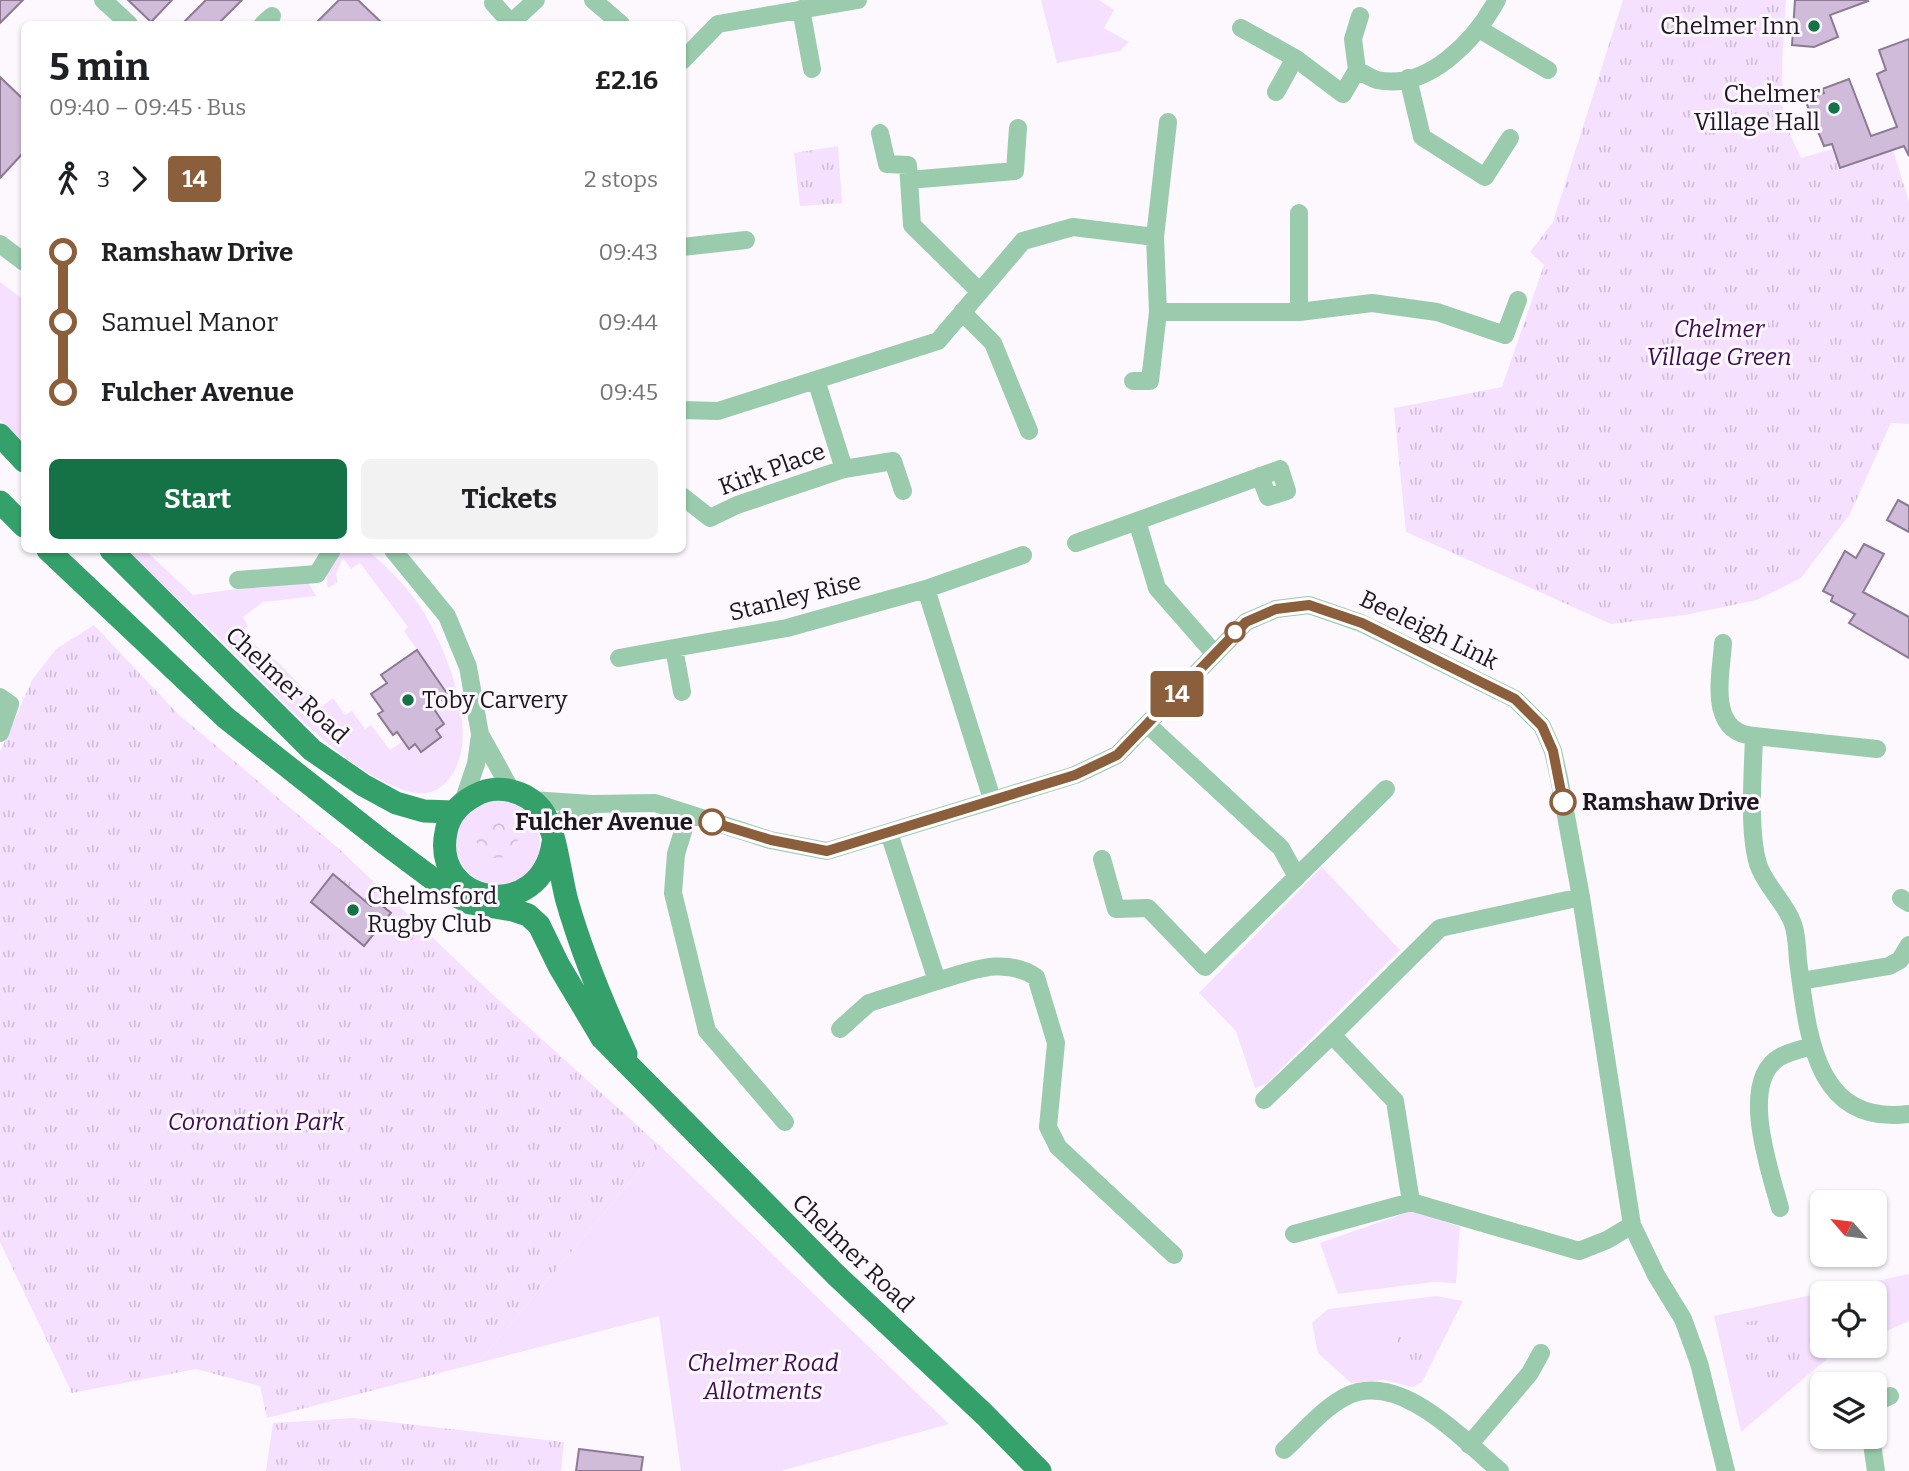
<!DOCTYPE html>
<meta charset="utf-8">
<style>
body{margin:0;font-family:Bitter,serif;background:#f2f2f2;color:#202124;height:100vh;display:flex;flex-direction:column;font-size:26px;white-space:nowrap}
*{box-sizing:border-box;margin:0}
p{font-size:23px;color:#757577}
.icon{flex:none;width:38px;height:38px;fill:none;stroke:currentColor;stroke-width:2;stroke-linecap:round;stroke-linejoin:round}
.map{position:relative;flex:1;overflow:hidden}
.details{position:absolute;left:21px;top:21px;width:665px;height:532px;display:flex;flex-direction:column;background:#fff;border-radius:10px;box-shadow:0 2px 5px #0004}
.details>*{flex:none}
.badge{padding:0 14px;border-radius:5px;font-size:24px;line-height:46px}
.needle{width:46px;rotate:298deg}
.controls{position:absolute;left:1810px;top:1190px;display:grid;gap:14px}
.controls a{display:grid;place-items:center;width:77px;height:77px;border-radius:10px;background:#fff;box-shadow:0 2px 5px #0004;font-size:35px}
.map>.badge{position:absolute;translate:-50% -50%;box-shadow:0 0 0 4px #fff}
.legs{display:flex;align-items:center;gap:10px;height:77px;padding:0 28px;font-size:23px}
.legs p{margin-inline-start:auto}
.summary{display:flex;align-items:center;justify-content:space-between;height:119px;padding:0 28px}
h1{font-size:38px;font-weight:700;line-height:52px}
.cta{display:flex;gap:14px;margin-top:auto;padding:14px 28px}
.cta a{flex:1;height:80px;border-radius:10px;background:#157146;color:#fff;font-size:28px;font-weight:700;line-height:80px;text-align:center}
.cta a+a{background:#f2f2f2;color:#202124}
ul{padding:0 28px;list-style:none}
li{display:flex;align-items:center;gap:24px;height:70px;font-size:26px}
li i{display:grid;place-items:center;width:10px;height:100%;margin:0 9px;background:currentColor}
li i::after{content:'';width:18px;height:18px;margin:-9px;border:5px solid;border-radius:50%;background:#fff}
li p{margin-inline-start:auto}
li:first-child i{background:linear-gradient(#0000 50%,currentColor 0)}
li:last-child i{background:linear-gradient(currentColor 50%,#0000 0)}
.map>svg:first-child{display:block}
.green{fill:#f5e0ff}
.forest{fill:url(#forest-crowns)}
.park{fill:url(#park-tufts)}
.building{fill:#d0bcda;stroke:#8c7994;stroke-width:2}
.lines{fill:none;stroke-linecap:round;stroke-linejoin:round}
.minor{stroke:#99cbac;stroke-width:18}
.major{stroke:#35a16a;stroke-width:23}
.line-1-casing{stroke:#fff;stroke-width:16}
.line-1{stroke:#8b5e3c;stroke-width:10}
.poi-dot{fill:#157146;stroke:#fcf8fe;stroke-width:2.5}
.stop-1-dot{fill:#fff;stroke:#8b5e3c;stroke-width:3.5}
.labels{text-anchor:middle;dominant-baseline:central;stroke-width:6;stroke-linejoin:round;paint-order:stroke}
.poi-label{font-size:24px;fill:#1e1621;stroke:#fcf8fe;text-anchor:end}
.park-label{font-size:24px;font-style:italic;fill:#400d53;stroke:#fcf8fe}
.street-label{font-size:24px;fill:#1e1621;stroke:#fcf8fe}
.stop-label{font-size:24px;font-weight:bold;fill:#1e1621;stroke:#fcf8fe;text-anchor:start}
</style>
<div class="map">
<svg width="1909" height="1471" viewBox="0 0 1909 1471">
<defs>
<pattern id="forest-crowns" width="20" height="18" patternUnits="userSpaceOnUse" patternTransform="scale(1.75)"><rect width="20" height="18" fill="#f5e0ff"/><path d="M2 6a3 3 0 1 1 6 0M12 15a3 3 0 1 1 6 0" fill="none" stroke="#d2bfda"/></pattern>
<pattern id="park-tufts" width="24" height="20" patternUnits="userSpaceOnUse" patternTransform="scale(1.75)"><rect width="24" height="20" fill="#f5e0ff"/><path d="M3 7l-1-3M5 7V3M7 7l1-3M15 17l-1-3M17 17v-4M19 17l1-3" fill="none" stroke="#d2bfda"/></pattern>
</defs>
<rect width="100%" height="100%" fill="#fcf8fe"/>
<path class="green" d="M 1041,0 L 1099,0 L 1114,10 L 1104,28 L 1129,42 L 1120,51 L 1057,63 Z
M 0,282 L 24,300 L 24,445 L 0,420 Z
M 126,550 L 145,550 L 193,595 L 306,579 L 316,596 L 263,602 L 243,617 L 248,626 L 240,634 L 278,662 L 321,707 L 333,698 L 345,715 L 352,711 L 365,729 L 371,725 L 390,750 L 403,741 L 409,748 L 415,744 L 421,751 L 441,737 L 436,730 L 444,724 L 432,706 L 448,694 L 404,631 L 408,627 L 360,563 L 351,569 L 343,558 L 336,574 L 338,582 L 328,588 C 324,571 331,561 344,551 L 367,550 C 388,567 406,586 421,608 C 446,648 483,736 449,779 C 438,793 425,796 407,791 C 345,774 272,689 226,645 C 193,613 159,582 126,550 Z
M456 843a42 42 0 1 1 84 0a42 42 0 1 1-84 0Z
M 1322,867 L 1400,950 L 1266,1084 L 1255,1088 L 1236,1031 L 1199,993 Z
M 660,1146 L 949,1424 L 781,1471 L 681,1471 L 659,1316 L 478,1363 Z
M 1414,1210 L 1460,1227 L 1456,1283 L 1433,1282 L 1338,1294 L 1320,1243 Z
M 1909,1274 L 1909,1321 L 1874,1337 L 1874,1293 L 1822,1293 L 1822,1346 L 1855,1346 L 1828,1358 L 1741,1432 L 1714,1316 Z
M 1437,1296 L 1463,1301 L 1422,1382 L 1413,1387 L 1384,1380 L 1351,1383 L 1318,1353 L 1312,1323 L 1328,1309 Z"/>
<path class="forest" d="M476 837a21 21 0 1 1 42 0a21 21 0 1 1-42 0Z"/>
<path class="park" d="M 1623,0 L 1786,0 L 1782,62 L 1783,119 L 1801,158 L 1832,149 L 1839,170 L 1893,150 L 1909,202 L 1909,424 L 1891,423 L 1850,514 L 1801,578 L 1757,600 L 1685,615 L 1611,624 L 1406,532 L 1394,408 L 1502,387 L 1544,265 L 1530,252 L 1553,222 Z
M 838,146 L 842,203 L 800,206 L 794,153 Z
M 94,625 L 178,714 L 338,848 L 493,995 L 660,1146 L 478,1363 L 267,1418 L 260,1386 L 196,1369 L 72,1393 L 0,1242 L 0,752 L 32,680 L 56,649 Z
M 1770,1319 L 1814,1341 L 1821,1351 L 1768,1396 C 1743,1373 1733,1357 1746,1322 Z
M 1401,1332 L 1409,1332 L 1431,1347 L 1420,1368 L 1405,1368 L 1392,1361 L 1392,1351 Z
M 354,1418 L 564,1442 L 561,1471 L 266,1471 L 273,1423 Z"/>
<path class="building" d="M 0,0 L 23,0 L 0,23 Z
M 128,0 L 172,0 L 151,22 Z
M 206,0 L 242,0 L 218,24 L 182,24 Z
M 339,0 L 358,0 L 383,24 L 315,24 Z
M 1795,0 L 1867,0 L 1868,1 L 1830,15 L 1838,37 L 1814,47 L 1792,45 Z
M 1909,39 L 1909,156 L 1904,146 L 1840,168 L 1832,144 L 1824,146 L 1805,100 L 1824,93 L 1822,89 L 1849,79 L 1871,136 L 1897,127 L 1877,74 L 1886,70 L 1879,50 Z
M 0,77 L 24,100 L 24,152 L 0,178 Z
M 1898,500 L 1909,506 L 1909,532 L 1887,520 Z
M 1864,544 L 1884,554 L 1863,592 L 1909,617 L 1909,658 L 1849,623 L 1855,614 L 1831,601 L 1833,596 L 1823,591 L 1845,551 L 1856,558 Z
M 417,650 L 448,695 L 432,706 L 444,724 L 436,730 L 441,737 L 421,752 L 415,744 L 409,749 L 397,732 L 393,735 L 378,714 L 383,711 L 371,694 L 387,683 L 381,675 Z
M 333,874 L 371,906 L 375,900 L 391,913 L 364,946 L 311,902 Z
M 579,1449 L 643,1457 L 641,1471 L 576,1471 Z"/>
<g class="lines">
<path class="minor" d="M 103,0 L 129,24
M 593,0 L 621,24
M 493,3 L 511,23 L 536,0
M 801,9 L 812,69
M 263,24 L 272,16
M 1241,28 L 1295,58 L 1343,94 L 1357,70 C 1363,73 1371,78 1377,80 C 1428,91 1475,40 1497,0
M 1479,29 L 1548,70
M 682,61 L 718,24 L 858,0
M 1357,70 L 1353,39 L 1360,16
M 1408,78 L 1422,137 L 1485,177 L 1510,138
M 1276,92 L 1295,58
M 880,133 L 887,164 L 908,165 L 912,225 L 979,291
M 909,180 L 1015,171 L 1018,128
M 1299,213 L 1299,312
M 1155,237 L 1168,122
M 0,244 L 24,262
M 682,247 L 746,240
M 962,312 L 993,343 L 1029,431
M 1133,381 L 1150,381 L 1158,312
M 682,410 L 718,411 L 938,341 L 1023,241 L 1073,227 L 1155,237 L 1158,312 L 1299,312 L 1372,303 L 1437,312 L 1505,335 L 1518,300
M 844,469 L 893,461 L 903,491
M 682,496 L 710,518 L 737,505 L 844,469 L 816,380
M 1137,521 L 1275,471 L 1280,469 L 1287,491 L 1268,497 L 1260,476
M 1076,543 L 1137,521 L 1157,588 L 1214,653
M 393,550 L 447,616 L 468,667 L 480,734 L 511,790
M 238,580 L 317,574 L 332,550
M 926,589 L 992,799
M 1723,643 C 1721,676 1707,732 1754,736 C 1753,773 1748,830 1758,864 C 1765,886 1786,903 1793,924 C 1797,935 1797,949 1798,961 C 1808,1032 1813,1126 1909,1114
M 619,658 L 674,648
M 682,692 L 674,648 L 787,628 L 926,589 L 1023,555
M 0,697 L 10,704 L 0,733
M 1147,724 L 1281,848 L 1297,877
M 1754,736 L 1877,749
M 531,800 L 592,804 L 655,803 L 770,840 L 827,851 L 1075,775 L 1117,755 L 1246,622 L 1276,609 L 1309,605 L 1361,623 L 1515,699 L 1542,726 L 1553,751 L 1559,778 L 1581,897 L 1632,1225 L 1656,1275 L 1683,1319 L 1699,1363 L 1726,1471
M 463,802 L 476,764 L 480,735
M 688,815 L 676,854 L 673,893 L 707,1031 L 785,1122
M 551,831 L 567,816 L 589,806
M 889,833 L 937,981 C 972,971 1003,956 1036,977 L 1056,1043 L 1048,1127 L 1058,1147 L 1174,1255
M 1102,859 L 1116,909 L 1148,908 L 1205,967 L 1386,789
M 1581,897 L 1440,928 L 1332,1035 L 1395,1101 L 1411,1202 L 1579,1251 L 1607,1240 L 1632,1225
M 1901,898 L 1909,903
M 1801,981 L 1889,966 L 1900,960 L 1909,945
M 840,1029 L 869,1003 L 937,981
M 1264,1100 L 1332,1035
M 1780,1208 C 1770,1171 1738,1081 1780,1057 C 1789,1052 1802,1049 1812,1046
M 1294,1234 L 1411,1202
M 1874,1403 L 1890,1396
M 1871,1437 L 1876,1471
M 1469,1445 L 1530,1373 L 1541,1353
M 1284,1450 C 1303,1433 1322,1409 1345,1397 C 1399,1369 1462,1439 1500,1471"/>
<path class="major" d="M 0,435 L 24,461
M 0,502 L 24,526
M 48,550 L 226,718 L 382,841 L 453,894 L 470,903 L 513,910 L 528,915 L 539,925 L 559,966 L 602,1038 L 835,1274 L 985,1415 L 1040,1471
M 111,550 L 312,750 L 363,785 L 396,803 L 424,811 L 453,812
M 553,843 C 541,925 431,905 446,832 C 449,815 459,804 474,796 C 496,783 525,790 541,809 C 556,828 560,876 567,901 C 582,953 603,1004 626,1054"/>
</g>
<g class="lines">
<defs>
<path id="line-1" d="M 712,822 L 771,840 L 827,851 L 1075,775 L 1117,755 L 1246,622 L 1276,609 L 1309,605 L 1362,623 L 1515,699 L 1542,726 L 1553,751 L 1563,802"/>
</defs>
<use href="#line-1" class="line-1-casing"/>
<use href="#line-1" class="line-1"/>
</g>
<g class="poi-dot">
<circle cx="1814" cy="26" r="7"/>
<circle cx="1834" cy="108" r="7"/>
<circle cx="408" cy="700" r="7"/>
<circle cx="353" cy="910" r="7"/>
</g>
<g class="stop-1-dot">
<circle cx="1235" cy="632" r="9"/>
<circle cx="1563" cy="802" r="12"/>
<circle cx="712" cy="822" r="12"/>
</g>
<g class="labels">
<g class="poi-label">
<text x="1800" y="26">Chelmer Inn</text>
<text x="1820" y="94">Chelmer<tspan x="1820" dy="28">Village Hall</tspan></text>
<text x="422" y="700" text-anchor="start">Toby Carvery</text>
<text x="367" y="896" text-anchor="start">Chelmsford<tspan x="367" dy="28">Rugby Club</tspan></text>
</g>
<g class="park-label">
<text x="1719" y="329">Chelmer<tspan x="1719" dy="28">Village Green</tspan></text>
<text x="256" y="1122">Coronation Park</text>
<text x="763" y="1363">Chelmer Road<tspan x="763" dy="28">Allotments</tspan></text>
</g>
<g class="street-label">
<text transform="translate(772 469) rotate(-20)">Kirk Place</text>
<text transform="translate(795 597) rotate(-14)">Stanley Rise</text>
<text transform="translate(1429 630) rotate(26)">Beeleigh Link</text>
<text transform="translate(287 685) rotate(43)">Chelmer Road</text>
<text transform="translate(853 1253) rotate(44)">Chelmer Road</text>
</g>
<g class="stop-label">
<text x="1582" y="802">Ramshaw Drive</text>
<text x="693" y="822" text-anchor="end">Fulcher Avenue</text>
</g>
</g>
</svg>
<div class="controls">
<a><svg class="needle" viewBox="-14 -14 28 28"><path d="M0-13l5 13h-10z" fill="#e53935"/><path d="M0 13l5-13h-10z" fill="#757577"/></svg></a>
<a><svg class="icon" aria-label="locate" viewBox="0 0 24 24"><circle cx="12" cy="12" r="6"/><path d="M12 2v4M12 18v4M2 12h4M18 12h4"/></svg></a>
<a><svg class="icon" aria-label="layers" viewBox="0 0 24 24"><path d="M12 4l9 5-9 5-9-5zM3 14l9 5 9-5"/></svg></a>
</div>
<b class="badge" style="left:1177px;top:694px;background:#8b5e3c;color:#fff">14</b>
<section class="details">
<div class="summary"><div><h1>5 min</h1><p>09:40 – 09:45 · Bus</p></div><b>£2.16</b></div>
<div class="legs"><svg class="icon" aria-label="walk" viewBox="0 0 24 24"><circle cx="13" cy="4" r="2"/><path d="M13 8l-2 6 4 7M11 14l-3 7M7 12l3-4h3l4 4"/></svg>3<svg class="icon" aria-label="forward" viewBox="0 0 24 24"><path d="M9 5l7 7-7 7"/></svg><b class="badge" style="background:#8b5e3c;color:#fff">14</b><p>2 stops</p></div>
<ul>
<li><i style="color:#8b5e3c"></i><b>Ramshaw Drive</b><p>09:43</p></li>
<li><i style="color:#8b5e3c"></i><span>Samuel Manor</span><p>09:44</p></li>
<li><i style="color:#8b5e3c"></i><b>Fulcher Avenue</b><p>09:45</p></li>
</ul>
<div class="cta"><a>Start</a><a>Tickets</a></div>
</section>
</div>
